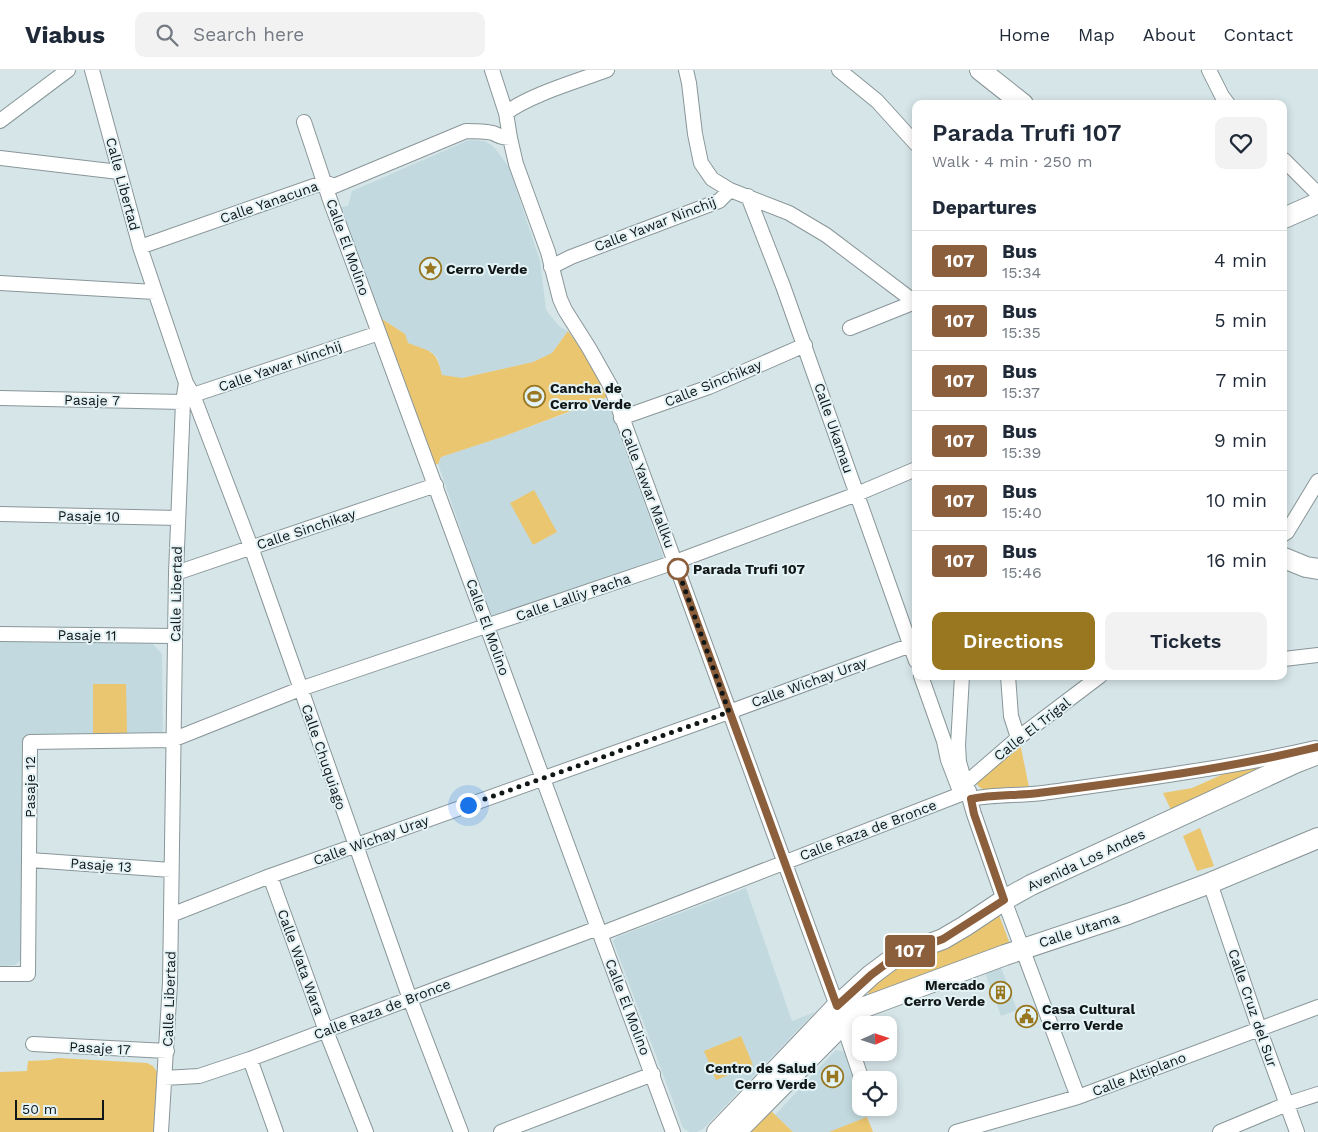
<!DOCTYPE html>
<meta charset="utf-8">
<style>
body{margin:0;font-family:"Work Sans",sans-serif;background:#f2f2f3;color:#1f2937;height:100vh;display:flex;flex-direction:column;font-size:19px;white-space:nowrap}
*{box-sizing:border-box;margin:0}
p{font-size:16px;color:#747a83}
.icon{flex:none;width:28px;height:28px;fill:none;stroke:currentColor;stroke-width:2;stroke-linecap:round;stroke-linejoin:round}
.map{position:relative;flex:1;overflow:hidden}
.details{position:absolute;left:912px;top:30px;width:375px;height:580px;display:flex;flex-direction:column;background:#fff;border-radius:10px;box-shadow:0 2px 8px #0003}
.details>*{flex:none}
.badge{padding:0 10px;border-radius:4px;font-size:18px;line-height:32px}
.needle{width:32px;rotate:87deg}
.controls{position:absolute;left:852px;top:946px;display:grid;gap:10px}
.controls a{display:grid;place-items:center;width:45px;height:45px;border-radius:10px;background:#fff;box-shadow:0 2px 8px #0003;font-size:25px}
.scale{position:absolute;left:15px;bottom:12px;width:89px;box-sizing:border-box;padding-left:5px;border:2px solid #111617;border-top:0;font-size:14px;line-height:18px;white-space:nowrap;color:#111617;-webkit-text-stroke:4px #e3f2f5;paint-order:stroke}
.you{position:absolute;width:25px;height:25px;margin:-12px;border:4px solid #fff;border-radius:50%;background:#1a73e8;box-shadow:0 0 0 8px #1a73e833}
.map>.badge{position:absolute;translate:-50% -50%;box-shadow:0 0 0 2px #fff}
h2{padding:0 20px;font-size:19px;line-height:45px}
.round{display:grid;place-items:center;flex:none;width:52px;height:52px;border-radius:10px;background:#f2f2f3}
.headline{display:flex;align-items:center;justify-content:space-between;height:85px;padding:0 20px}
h1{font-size:24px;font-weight:600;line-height:38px}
.primary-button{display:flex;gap:10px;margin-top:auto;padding:10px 20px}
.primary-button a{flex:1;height:58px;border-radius:10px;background:#987720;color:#fff;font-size:20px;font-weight:600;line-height:58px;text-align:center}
.primary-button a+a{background:#f2f2f3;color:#1f2937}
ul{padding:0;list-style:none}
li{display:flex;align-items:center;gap:15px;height:60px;padding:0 20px;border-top:1px solid #e0e1e3}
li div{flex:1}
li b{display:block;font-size:19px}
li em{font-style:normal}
li .badge{min-width:55px;font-weight:700;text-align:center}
header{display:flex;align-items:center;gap:30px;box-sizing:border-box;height:70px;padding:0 25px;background:#fff;border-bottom:1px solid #e0e1e3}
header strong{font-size:24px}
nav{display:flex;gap:28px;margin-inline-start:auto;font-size:18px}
.search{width:350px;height:45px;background:#f2f2f3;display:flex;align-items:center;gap:12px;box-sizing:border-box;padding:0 18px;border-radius:10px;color:#747a83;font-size:19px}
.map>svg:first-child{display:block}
.built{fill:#c2dadf}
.green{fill:#ebc671}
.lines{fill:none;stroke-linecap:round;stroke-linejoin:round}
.street-casing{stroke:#899699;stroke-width:16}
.secondary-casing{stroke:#899699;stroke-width:22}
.street{stroke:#fff;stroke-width:14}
.secondary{stroke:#fff;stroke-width:20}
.line-casing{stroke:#fff;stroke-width:11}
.line{stroke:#8b5e3c;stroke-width:8}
.walk{stroke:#111617;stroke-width:5;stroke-dasharray:0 9}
.stop-dot{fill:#fff;stroke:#8b5e3c;stroke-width:2.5}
.labels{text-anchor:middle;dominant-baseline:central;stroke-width:4;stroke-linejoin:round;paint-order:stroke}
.street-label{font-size:14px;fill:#111617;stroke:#e3f2f5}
.poi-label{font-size:14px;font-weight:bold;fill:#111617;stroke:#e3f2f5;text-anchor:start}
.stop-label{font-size:14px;font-weight:bold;fill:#111617;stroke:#e3f2f5;text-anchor:start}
</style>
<header>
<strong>Viabus</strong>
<div class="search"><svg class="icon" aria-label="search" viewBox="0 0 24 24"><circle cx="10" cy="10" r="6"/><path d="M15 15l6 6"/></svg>Search here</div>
<nav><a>Home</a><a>Map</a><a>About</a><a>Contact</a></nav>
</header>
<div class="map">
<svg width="1318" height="1062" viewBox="0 0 1318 1062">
<rect width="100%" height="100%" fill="#d6e5e8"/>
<path class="built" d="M 469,70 L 485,71 L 494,77 L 509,97 L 540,191 L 546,239 L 549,244 L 560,257 L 568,261 L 552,283 L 533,292 L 462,308 L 442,306 L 437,287 L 431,282 L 407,273 L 405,264 L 382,249 L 340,137 L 348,136 L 352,121 Z
M 605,329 L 611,341 L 663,485 L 663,490 L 491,547 L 438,394 L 441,387 L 502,367 Z
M 0,572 L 152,573 L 162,584 L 163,667 L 24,666 L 23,888 L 15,895 L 0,896 Z
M 746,818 L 792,951 L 815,942 L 703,1059 L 697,1062 L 689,1062 L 683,1058 L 613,871 L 617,867 Z
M 1001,897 L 1017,940 L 1001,946 L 985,903 Z
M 836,980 L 845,982 L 861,1029 L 861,1038 L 864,1038 L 867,1047 L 846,1062 L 793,1062 L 775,1045 Z"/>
<path class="green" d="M 382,249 L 405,264 L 408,273 C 431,282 436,279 442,305 L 462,308 L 533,292 L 552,283 L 568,261 C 584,282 597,303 608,327 L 502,367 L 441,387 L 438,394 L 434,395 L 392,278 L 378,250 Z
M 534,420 L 557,462 L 533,475 L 510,433 Z
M 93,614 L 126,614 L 127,663 L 93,663 Z
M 1020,673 L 1030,722 C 1014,722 985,728 976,713 Z
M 1274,694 L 1172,742 L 1163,723 L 1192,718 L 1235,699 Z
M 1200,758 L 1214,796 L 1197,801 L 1183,766 Z
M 999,845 L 1010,874 L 870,925 L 866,921 L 874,910 Z
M 741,966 L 753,995 L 716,1010 L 704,981 Z
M 58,988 L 147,993 L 153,996 L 157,1002 L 154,1062 L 0,1062 L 0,1002 L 27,1001 L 28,991 L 50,990 Z
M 771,1041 L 793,1062 L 750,1062 Z
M 867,1047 L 873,1062 L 829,1062 Z"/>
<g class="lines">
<defs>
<path id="street" d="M 92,0 L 140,177 L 186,313 L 183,332 L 176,503 L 170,913 L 161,1062
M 492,0 L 506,43 L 510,68 L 516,94 L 548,182 L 560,229 L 565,240 L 589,278 L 611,317 L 837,936 L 862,1010
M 686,0 L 689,13 L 695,64 L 701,93 L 712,109 L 730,120 L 789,143 L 826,165 L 916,233
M 839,0 L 877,31 L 916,74
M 1209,0 L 1222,26 L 1228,34
M 506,43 C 529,25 578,11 607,0
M 0,51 L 68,0
M 304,52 L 330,130 L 673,1062
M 0,88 L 119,102
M 1284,90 L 1318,124
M 748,126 L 783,216 L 916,591
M 140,177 L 325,112 L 334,116 L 466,61 C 475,61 484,61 493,63 C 499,66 503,68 510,68
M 551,197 L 571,187 L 719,131 L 730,120
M 0,213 L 155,222
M 850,258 L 915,232
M 186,313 L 193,325 L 251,477 L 410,929 L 461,1062
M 0,328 L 183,332
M 186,330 L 193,325 L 379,263
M 621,348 L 709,317 L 805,275
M 0,444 L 178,448
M 1284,464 L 1287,462 L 1318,411
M 176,503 L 436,415
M 0,564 L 175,566
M 1284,589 L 1318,585
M 921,606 L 944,671 L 948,690 L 961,724
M 962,606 L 958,675 L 959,692 L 974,744 L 1004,830 L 1078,1027
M 1008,606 L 1011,646 L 1018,668
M 966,713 L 1018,668 L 1100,606
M 971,729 C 994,724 1019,726 1043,723 C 1134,710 1225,699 1315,678
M 30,790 L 171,800
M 270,806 L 326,961 L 366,1062
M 1210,813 L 1259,958 L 1297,1062
M 171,845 L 270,806 L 729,642 L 911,575
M 600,864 L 969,721
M 0,904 L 28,904 L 30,672 L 172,670 L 300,619 L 675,492 L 857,424 L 916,399
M 33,974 L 167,981
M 250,989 L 276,1062
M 164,1008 L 199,1006 L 250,989 L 598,858
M 501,1062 L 653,1004
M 956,1062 L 1078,1027 L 1318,937
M 1220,1062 L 1287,1034 L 1318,1024"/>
<path id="secondary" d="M 980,0 L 1023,34
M 1284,148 L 1318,133
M 1284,488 L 1306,497 L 1318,499
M 717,1062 L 837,936 L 871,905 L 891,890 L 908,882 L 943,869 L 965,856 L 1004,830 L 1031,815 L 1295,693 L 1318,684
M 736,1062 L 837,960 L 842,953 L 862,938 L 1005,885 L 1128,844 L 1210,813 L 1318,768"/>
</defs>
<use href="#street" class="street-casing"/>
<use href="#secondary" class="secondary-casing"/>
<use href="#street" class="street"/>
<use href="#secondary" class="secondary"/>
</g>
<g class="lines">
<defs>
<path id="line" d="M 675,492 L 837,936 L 871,905 L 891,890 L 908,882 L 943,869 L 1004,830 L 974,744 L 971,729 C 993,724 1016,726 1039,723 C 1132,711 1226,699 1318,677"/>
</defs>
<use href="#line" class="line-casing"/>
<use href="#line" class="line"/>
<path class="walk" d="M 468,735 L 729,642 L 675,492 L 678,499"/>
</g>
<defs>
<symbol id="sight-ring" viewBox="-11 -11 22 22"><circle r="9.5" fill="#e3f2f5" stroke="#987720" stroke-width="1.5"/><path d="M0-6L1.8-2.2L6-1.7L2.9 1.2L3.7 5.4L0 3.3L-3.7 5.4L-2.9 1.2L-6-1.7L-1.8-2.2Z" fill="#987720"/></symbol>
<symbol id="stadium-ring" viewBox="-11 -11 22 22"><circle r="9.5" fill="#e3f2f5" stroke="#987720" stroke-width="1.5"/><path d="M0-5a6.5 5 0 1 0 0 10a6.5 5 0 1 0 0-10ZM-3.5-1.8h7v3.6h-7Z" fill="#987720"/></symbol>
<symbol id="building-ring" viewBox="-11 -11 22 22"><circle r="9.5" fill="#e3f2f5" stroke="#987720" stroke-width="1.5"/><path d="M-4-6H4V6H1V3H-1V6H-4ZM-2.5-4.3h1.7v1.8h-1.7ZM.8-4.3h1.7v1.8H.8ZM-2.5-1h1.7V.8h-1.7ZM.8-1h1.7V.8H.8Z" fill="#987720"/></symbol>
<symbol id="civic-ring" viewBox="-11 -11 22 22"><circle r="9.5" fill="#e3f2f5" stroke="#987720" stroke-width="1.5"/><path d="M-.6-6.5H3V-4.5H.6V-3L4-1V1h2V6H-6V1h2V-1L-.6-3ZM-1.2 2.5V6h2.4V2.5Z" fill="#987720"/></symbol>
<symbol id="hospital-ring" viewBox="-11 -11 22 22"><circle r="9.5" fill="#e3f2f5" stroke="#987720" stroke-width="1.5"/><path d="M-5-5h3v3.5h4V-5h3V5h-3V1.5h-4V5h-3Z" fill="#987720"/></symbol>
</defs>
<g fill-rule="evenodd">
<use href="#sight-ring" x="418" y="186" width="25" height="25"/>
<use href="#stadium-ring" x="522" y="314" width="25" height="25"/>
<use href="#building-ring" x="988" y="910" width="25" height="25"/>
<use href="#civic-ring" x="1014" y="934" width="25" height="25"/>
<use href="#hospital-ring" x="820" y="994" width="25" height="25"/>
</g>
<circle class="stop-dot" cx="678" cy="499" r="10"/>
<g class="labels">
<g class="street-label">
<text transform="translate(123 114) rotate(75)">Calle Libertad</text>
<text transform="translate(269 132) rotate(-19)">Calle Yanacuna</text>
<text transform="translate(655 154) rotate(-21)">Calle Yawar Ninchij</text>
<text transform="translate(348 177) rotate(70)">Calle El Molino</text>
<text transform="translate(280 296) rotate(-19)">Calle Yawar Ninchij</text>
<text transform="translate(713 313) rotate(-22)">Calle Sinchikay</text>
<text transform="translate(92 330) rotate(1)">Pasaje 7</text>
<text transform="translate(834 358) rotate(71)">Calle Ukamau</text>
<text transform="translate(648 418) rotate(69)">Calle Yawar Mallku</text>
<text transform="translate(89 446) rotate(1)">Pasaje 10</text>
<text transform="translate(306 459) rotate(-18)">Calle Sinchikay</text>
<text transform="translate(176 524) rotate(-89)">Calle Libertad</text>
<text transform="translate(573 527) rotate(-19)">Calle Lalliy Pacha</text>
<text transform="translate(488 557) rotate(70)">Calle El Molino</text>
<text transform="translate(87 565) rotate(1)">Pasaje 11</text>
<text transform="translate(809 612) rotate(-20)">Calle Wichay Uray</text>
<text transform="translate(1032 659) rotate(-38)">Calle El Trigal</text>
<text transform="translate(324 687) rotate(71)">Calle Chuquiago</text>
<text transform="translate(30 717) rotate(-90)">Pasaje 12</text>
<text transform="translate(868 760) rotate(-21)">Calle Raza de Bronce</text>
<text transform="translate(371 770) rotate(-20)">Calle Wichay Uray</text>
<text transform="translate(1086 790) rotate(-25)">Avenida Los Andes</text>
<text transform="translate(101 795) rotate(4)">Pasaje 13</text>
<text transform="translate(1079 860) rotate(-18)">Calle Utama</text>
<text transform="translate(301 892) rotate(70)">Calle Wata Wara</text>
<text transform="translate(169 929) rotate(-88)">Calle Libertad</text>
<text transform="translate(628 937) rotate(69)">Calle El Molino</text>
<text transform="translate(1253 938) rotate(71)">Calle Cruz del Sur</text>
<text transform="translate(382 939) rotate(-21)">Calle Raza de Bronce</text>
<text transform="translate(100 978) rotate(3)">Pasaje 17</text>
<text transform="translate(1139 1004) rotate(-21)">Calle Altiplano</text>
</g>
<g class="poi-label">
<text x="446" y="199">Cerro Verde</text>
<text x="550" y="318">Cancha de<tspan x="550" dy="16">Cerro Verde</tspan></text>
<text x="985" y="915" text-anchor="end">Mercado<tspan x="985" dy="16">Cerro Verde</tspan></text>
<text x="1042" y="939">Casa Cultural<tspan x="1042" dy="16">Cerro Verde</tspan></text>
<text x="816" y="998" text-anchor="end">Centro de Salud<tspan x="816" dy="16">Cerro Verde</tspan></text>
</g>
<g class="stop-label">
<text x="693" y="499">Parada Trufi 107</text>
</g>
</g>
</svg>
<div class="controls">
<a><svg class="needle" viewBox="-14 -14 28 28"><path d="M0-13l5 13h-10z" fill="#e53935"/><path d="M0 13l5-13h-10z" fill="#747a83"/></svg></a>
<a><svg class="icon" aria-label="locate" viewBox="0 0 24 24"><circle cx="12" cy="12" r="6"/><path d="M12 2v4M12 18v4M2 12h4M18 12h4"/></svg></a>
</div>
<div class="scale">50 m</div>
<div class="you" style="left:468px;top:735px"></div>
<b class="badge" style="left:910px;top:881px;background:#8b5e3c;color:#fff">107</b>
<section class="details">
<div class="headline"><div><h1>Parada Trufi 107</h1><p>Walk · 4 min · 250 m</p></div><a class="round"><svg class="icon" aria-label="heart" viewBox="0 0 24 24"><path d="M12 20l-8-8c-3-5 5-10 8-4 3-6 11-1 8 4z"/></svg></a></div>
<h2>Departures</h2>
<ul>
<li><span class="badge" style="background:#8b5e3c;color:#fff">107</span><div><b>Bus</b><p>15:34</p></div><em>4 min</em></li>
<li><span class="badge" style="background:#8b5e3c;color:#fff">107</span><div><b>Bus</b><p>15:35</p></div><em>5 min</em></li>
<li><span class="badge" style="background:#8b5e3c;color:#fff">107</span><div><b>Bus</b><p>15:37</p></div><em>7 min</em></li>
<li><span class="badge" style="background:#8b5e3c;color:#fff">107</span><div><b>Bus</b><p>15:39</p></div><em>9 min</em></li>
<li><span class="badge" style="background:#8b5e3c;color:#fff">107</span><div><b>Bus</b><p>15:40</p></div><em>10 min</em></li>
<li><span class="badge" style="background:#8b5e3c;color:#fff">107</span><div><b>Bus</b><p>15:46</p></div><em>16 min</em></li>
</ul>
<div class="primary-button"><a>Directions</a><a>Tickets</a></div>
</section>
</div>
